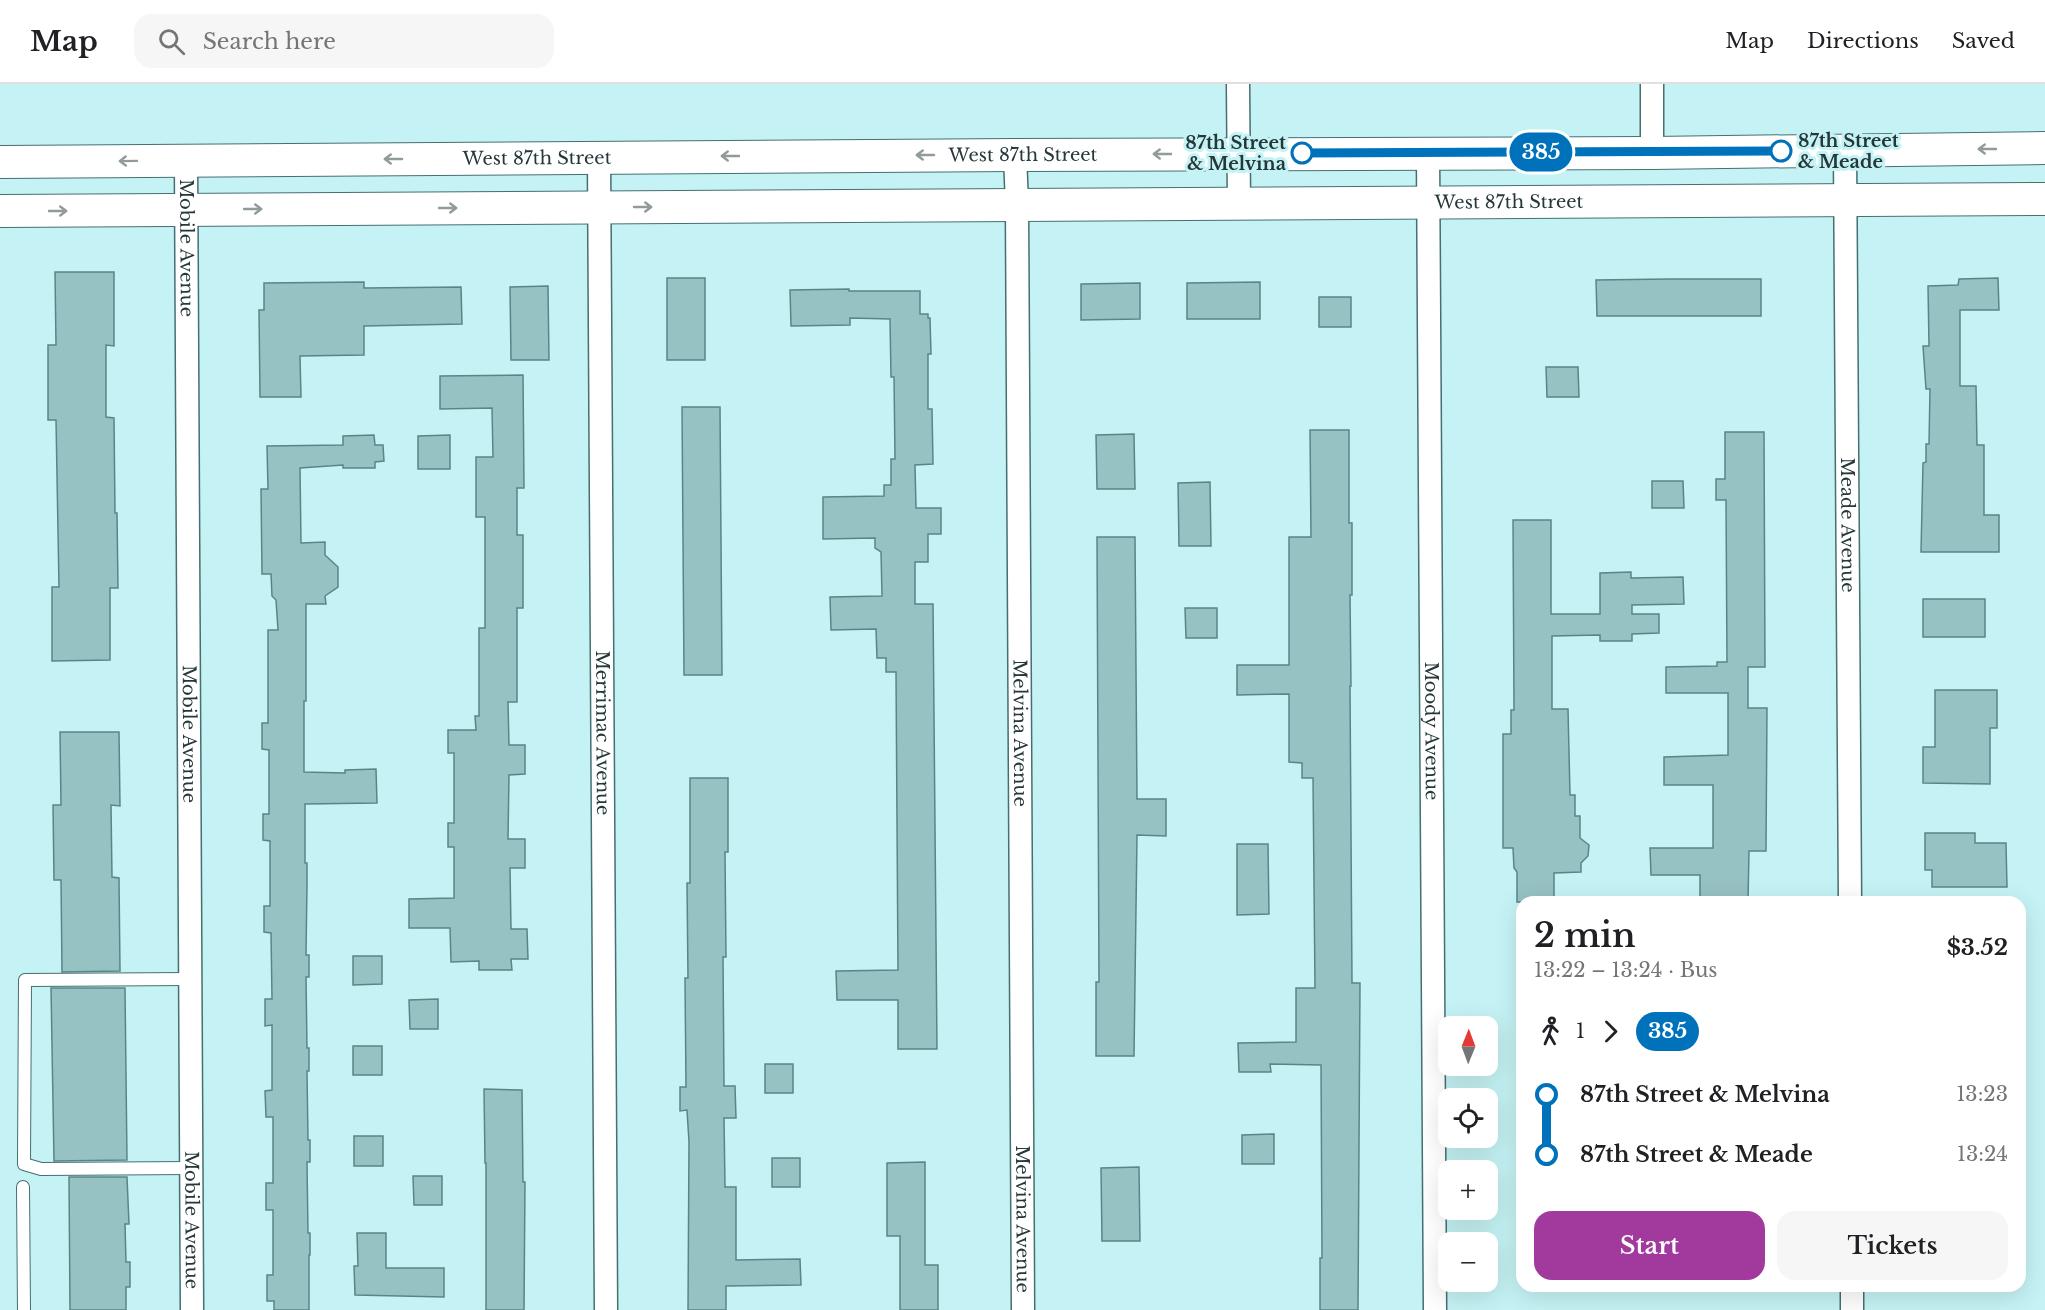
<!DOCTYPE html>
<meta charset="utf-8">
<style>
body{margin:0;font-family:"Libre Baskerville",serif;background:#f6f6f6;color:#202124;height:100vh;display:flex;flex-direction:column;font-size:22px;white-space:nowrap}
*{box-sizing:border-box;margin:0}
p{font-size:20px;color:#757577}
.icon{flex:none;width:33px;height:33px;fill:none;stroke:currentColor;stroke-width:2;stroke-linecap:round;stroke-linejoin:round}
.map{position:relative;flex:1;overflow:hidden}
.sheet{position:absolute;left:1516px;top:812px;width:510px;height:396px;display:flex;flex-direction:column;background:#fff;border-radius:18px;box-shadow:0 6px 24px #0002}
.sheet>*{flex:none}
.badge{padding:0 12px;border-radius:20px;font-size:21px;line-height:39px}
.needle{width:39px;rotate:1deg}
.tools{position:absolute;left:1438px;top:932px;display:grid;gap:12px}
.tools a{display:grid;place-items:center;width:60px;height:60px;border-radius:12px;background:#fff;box-shadow:0 6px 24px #0002;font-size:30px}
.map>.badge{position:absolute;translate:-50% -50%;box-shadow:0 0 0 3px #fff}
.legs{display:flex;align-items:center;gap:9px;height:66px;padding:0 18px;font-size:20px}
.legs p{margin-inline-start:auto}
.overview{display:flex;align-items:center;justify-content:space-between;height:102px;padding:0 18px}
h1{font-size:33px;font-weight:600;line-height:45px}
.cta{display:flex;gap:12px;margin-top:auto;padding:12px 18px}
.cta a{flex:1;height:69px;border-radius:18px;background:#a23a9d;color:#fff;font-size:24px;font-weight:600;line-height:69px;text-align:center}
.cta a+a{background:#f6f6f6;color:#202124}
ul{padding:0 18px;list-style:none}
li{display:flex;align-items:center;gap:21px;height:60px;font-size:22px}
li i{display:grid;place-items:center;width:9px;height:100%;margin:0 8px;background:currentColor}
li i::after{content:'';width:15px;height:15px;margin:-8px;border:4px solid;border-radius:50%;background:#fff}
li p{margin-inline-start:auto}
li:first-child i{background:linear-gradient(#0000 50%,currentColor 0)}
li:last-child i{background:linear-gradient(currentColor 50%,#0000 0)}
header{display:flex;align-items:center;gap:36px;box-sizing:border-box;height:84px;padding:0 30px;background:#fff;border-bottom:2px solid #e0e0e0}
header strong{font-size:28px}
nav{display:flex;gap:33px;margin-inline-start:auto;font-size:21px}
.search{width:420px;height:54px;background:#f6f6f6;display:flex;align-items:center;gap:15px;box-sizing:border-box;padding:0 21px;border-radius:18px;color:#757577;font-size:22px}
.map>svg:first-child{display:block}
.building{fill:#96c2c4;stroke:#5a8587;stroke-width:1.5}
.lines{fill:none;stroke-linecap:round;stroke-linejoin:round}
.service-casing{stroke:#456f71;stroke-width:14}
.minor-casing{stroke:#456f71;stroke-width:25}
.secondary-casing{stroke:#456f71;stroke-width:34}
.service{stroke:#fff;stroke-width:12}
.minor{stroke:#fff;stroke-width:22}
.secondary{stroke:#fff;stroke-width:32}
.oneway{stroke:#929b9c}
.line-1-casing{stroke:#fff;stroke-width:14}
.line-1{stroke:#0072bc;stroke-width:9}
.stop-1-dot{fill:#fff;stroke:#0072bc;stroke-width:3}
.labels{text-anchor:middle;dominant-baseline:central;stroke-width:6;stroke-linejoin:round;paint-order:stroke}
.stop-label{font-size:18px;font-weight:bold;fill:#253738;stroke:#c5f3f5;text-anchor:start}
.street-label{font-size:18px;fill:#253738;stroke:#c5f3f5}
</style>
<header>
<strong>Map</strong>
<div class="search"><svg class="icon" aria-label="search" viewBox="0 0 24 24"><circle cx="10" cy="10" r="6"/><path d="M15 15l6 6"/></svg>Search here</div>
<nav><a>Map</a><a>Directions</a><a>Saved</a></nav>
</header>
<div class="map">
<svg width="2045" height="1226" viewBox="0 0 2045 1226">
<rect width="100%" height="100%" fill="#c5f3f5"/>
<path class="building" d="M 55,188 L 114,188 L 114,262 L 106,261 L 106,333 L 114,334 L 115,429 L 117,429 L 118,504 L 110,504 L 110,576 L 52,577 L 52,503 L 59,503 L 56,336 L 48,336 L 48,261 L 56,261 Z
M 667,194 L 705,194 L 705,276 L 667,276 Z
M 1998,194 L 1999,226 L 1960,226 L 1960,302 L 1976,302 L 1977,361 L 1984,361 L 1984,431 L 1999,431 L 1999,468 L 1921,468 L 1923,379 L 1926,378 L 1926,360 L 1929,360 L 1930,305 L 1926,305 L 1923,262 L 1929,262 L 1928,202 L 1958,201 L 1959,195 Z
M 1669,195 L 1761,195 L 1761,232 L 1597,232 L 1596,196 Z
M 364,198 L 364,204 L 461,203 L 462,240 L 364,242 L 364,271 L 300,272 L 301,313 L 260,313 L 259,226 L 264,226 L 264,199 Z
M 1260,198 L 1260,235 L 1187,235 L 1187,199 Z
M 1140,199 L 1140,235 L 1081,236 L 1081,200 Z
M 548,202 L 549,276 L 511,276 L 510,203 Z
M 849,205 L 849,207 L 920,207 L 920,230 L 928,230 L 928,234 L 930,234 L 931,270 L 928,270 L 928,325 L 932,325 L 933,380 L 915,381 L 916,424 L 941,424 L 941,450 L 928,450 L 928,478 L 915,478 L 915,520 L 933,520 L 937,965 L 898,965 L 898,916 L 837,916 L 836,887 L 898,886 L 896,588 L 886,588 L 886,574 L 877,574 L 876,545 L 831,546 L 830,513 L 882,512 L 881,468 L 875,464 L 875,454 L 823,455 L 823,413 L 884,412 L 884,401 L 891,401 L 891,375 L 895,375 L 894,293 L 891,293 L 890,235 L 850,234 L 850,241 L 791,242 L 790,206 Z
M 1319,213 L 1351,213 L 1351,243 L 1319,243 Z
M 1546,283 L 1578,283 L 1579,313 L 1547,313 Z
M 523,291 L 524,404 L 517,404 L 517,451 L 523,451 L 523,524 L 517,524 L 517,618 L 508,618 L 509,661 L 525,661 L 525,690 L 509,691 L 508,755 L 525,755 L 525,784 L 510,784 L 511,845 L 527,845 L 528,875 L 511,875 L 512,886 L 479,886 L 479,877 L 451,878 L 450,844 L 409,844 L 409,815 L 454,814 L 454,763 L 448,763 L 448,739 L 454,739 L 454,669 L 448,669 L 448,646 L 476,646 L 475,632 L 479,632 L 479,544 L 485,544 L 485,433 L 476,433 L 476,373 L 493,373 L 492,324 L 440,325 L 440,292 Z
M 682,323 L 720,323 L 722,591 L 684,591 Z
M 1310,346 L 1349,346 L 1349,439 L 1352,439 L 1352,511 L 1350,511 L 1351,602 L 1350,602 L 1352,899 L 1360,899 L 1358,1226 L 1320,1226 L 1320,1174 L 1322,1174 L 1321,981 L 1270,980 L 1271,988 L 1239,988 L 1238,959 L 1296,958 L 1296,904 L 1315,904 L 1313,694 L 1302,694 L 1302,679 L 1289,678 L 1289,610 L 1237,611 L 1237,581 L 1289,581 L 1289,453 L 1311,453 Z
M 1725,348 L 1764,348 L 1765,583 L 1748,583 L 1748,624 L 1767,624 L 1766,767 L 1749,767 L 1748,818 L 1700,818 L 1700,791 L 1651,791 L 1650,764 L 1713,764 L 1713,701 L 1664,701 L 1664,673 L 1728,671 L 1728,609 L 1666,609 L 1666,583 L 1717,582 L 1717,578 L 1727,578 L 1726,416 L 1716,416 L 1716,395 L 1725,395 Z
M 1134,350 L 1135,405 L 1097,405 L 1096,351 Z
M 374,351 L 375,361 L 383,361 L 384,377 L 375,378 L 375,384 L 343,384 L 343,381 L 300,384 L 301,459 L 325,458 L 325,471 L 338,483 L 338,503 L 325,512 L 326,520 L 306,520 L 306,617 L 304,617 L 304,688 L 345,689 L 345,686 L 376,685 L 377,719 L 305,720 L 305,779 L 307,779 L 307,801 L 306,871 L 309,871 L 309,893 L 306,893 L 307,964 L 309,964 L 309,987 L 307,987 L 308,1056 L 310,1056 L 310,1078 L 307,1078 L 308,1149 L 310,1149 L 310,1171 L 309,1171 L 309,1226 L 274,1226 L 274,1217 L 267,1217 L 267,1191 L 273,1191 L 273,1126 L 266,1126 L 266,1099 L 273,1099 L 273,1033 L 266,1033 L 265,1007 L 272,1006 L 272,941 L 265,942 L 265,915 L 272,915 L 271,849 L 264,848 L 264,822 L 270,822 L 270,757 L 263,756 L 263,730 L 269,730 L 269,666 L 262,665 L 262,639 L 268,639 L 268,546 L 278,546 L 276,516 L 272,512 L 271,490 L 262,490 L 261,405 L 268,405 L 267,362 L 343,361 L 343,352 Z
M 450,351 L 450,385 L 418,385 L 418,352 Z
M 1652,397 L 1683,397 L 1684,424 L 1652,424 Z
M 1210,398 L 1211,462 L 1179,462 L 1178,399 Z
M 1513,436 L 1551,436 L 1551,530 L 1600,530 L 1600,489 L 1631,488 L 1631,494 L 1683,493 L 1684,520 L 1632,521 L 1632,530 L 1659,530 L 1659,549 L 1632,550 L 1632,557 L 1600,557 L 1600,551 L 1552,552 L 1552,625 L 1568,625 L 1570,711 L 1575,711 L 1575,732 L 1580,732 L 1580,754 L 1589,761 L 1588,772 L 1581,779 L 1581,788 L 1554,789 L 1554,818 L 1517,818 L 1517,788 L 1514,784 L 1513,764 L 1503,764 L 1503,650 L 1511,650 L 1511,626 L 1514,626 Z
M 1097,453 L 1135,453 L 1137,715 L 1166,715 L 1166,752 L 1137,751 L 1134,972 L 1096,972 L 1096,898 L 1099,898 Z
M 1923,515 L 1985,515 L 1985,553 L 1923,553 Z
M 1185,524 L 1217,524 L 1217,554 L 1186,554 Z
M 1935,606 L 1997,606 L 1997,644 L 1990,644 L 1990,700 L 1923,699 L 1923,663 L 1935,663 Z
M 60,648 L 119,648 L 120,722 L 111,721 L 112,793 L 119,794 L 120,887 L 62,888 L 61,796 L 54,796 L 53,721 L 61,721 Z
M 690,694 L 728,694 L 728,768 L 725,768 L 726,873 L 723,873 L 724,1002 L 735,1002 L 736,1034 L 724,1034 L 725,1103 L 736,1103 L 736,1176 L 800,1175 L 801,1201 L 726,1202 L 726,1226 L 688,1226 L 689,1058 L 687,1026 L 680,1027 L 680,1003 L 686,1003 L 685,894 L 688,894 L 687,799 L 690,799 Z
M 1925,749 L 1975,749 L 1975,759 L 2006,759 L 2007,803 L 1932,803 L 1932,786 L 1925,786 Z
M 1237,760 L 1268,760 L 1269,830 L 1237,831 Z
M 353,872 L 382,872 L 382,900 L 353,901 Z
M 51,904 L 125,904 L 127,1076 L 54,1077 Z
M 438,915 L 438,945 L 410,945 L 409,916 Z
M 353,962 L 382,962 L 382,991 L 353,991 Z
M 765,980 L 793,980 L 793,1009 L 765,1009 Z
M 484,1005 L 522,1006 L 523,1098 L 525,1098 L 524,1226 L 486,1226 L 486,1079 L 485,1079 Z
M 1274,1050 L 1274,1080 L 1242,1080 L 1242,1051 Z
M 354,1052 L 383,1052 L 383,1082 L 354,1082 Z
M 772,1074 L 800,1074 L 800,1103 L 772,1103 Z
M 925,1078 L 925,1181 L 938,1181 L 938,1226 L 900,1226 L 900,1152 L 887,1152 L 887,1079 Z
M 1139,1083 L 1140,1157 L 1102,1157 L 1101,1084 Z
M 413,1092 L 442,1092 L 442,1121 L 414,1121 Z
M 69,1093 L 127,1093 L 129,1140 L 125,1140 L 126,1178 L 130,1178 L 130,1203 L 126,1203 L 126,1226 L 70,1226 Z
M 357,1149 L 386,1149 L 386,1184 L 444,1184 L 444,1213 L 355,1211 L 354,1182 L 358,1182 Z"/>
<g class="lines">
<defs>
<path id="service" d="M 190,895 L 25,896 L 24,1080 L 41,1085 L 191,1084
M 23,1103 L 24,1226"/>
<g id="minor">
<path d="M 1238,0 L 1239,120"/>
<path d="M 1652,0 L 1652,69"/>
<path id="s1" d="M 1845,66 L 1850,818"/>
<path id="s2" d="M 1428,68 L 1435,1226"/>
<path id="s3" d="M 1015,71 L 1017,121 L 1023,1226"/>
<path id="s4" d="M 599,73 L 606,1226"/>
<path id="s5" d="M 186,76 L 192,1226"/>
<path d="M 1852,1202 L 1852,1226"/>
</g>
<g id="secondary">
<path id="s6" d="M 0,78 L 1015,71 L 1652,69 L 2045,64"/>
<path id="s7" d="M 0,127 L 2045,115"/>
</g>
</defs>
<use href="#service" class="service-casing"/>
<use href="#minor" class="minor-casing"/>
<use href="#secondary" class="secondary-casing"/>
<use href="#service" class="service"/>
<use href="#minor" class="minor"/>
<use href="#secondary" class="secondary"/>
</g>
<defs><path id="oneway-shaft" d="M-6 0H5M1.5-3L5.5 0L1.5 3" fill="none" stroke-width="1.6" stroke-linecap="round" stroke-linejoin="round" transform="scale(1.5)"/></defs>
<g class="oneway">
<use href="#oneway-shaft" transform="translate(1987 65) rotate(180)"/>
<use href="#oneway-shaft" transform="translate(1162 70) rotate(180)"/>
<use href="#oneway-shaft" transform="translate(925 71) rotate(180)"/>
<use href="#oneway-shaft" transform="translate(730 72) rotate(180)"/>
<use href="#oneway-shaft" transform="translate(393 75) rotate(180)"/>
<use href="#oneway-shaft" transform="translate(128 77) rotate(179)"/>
<use href="#oneway-shaft" transform="translate(643 123)"/>
<use href="#oneway-shaft" transform="translate(448 124)"/>
<use href="#oneway-shaft" transform="translate(253 125)"/>
<use href="#oneway-shaft" transform="translate(58 127)"/>
</g>
<g class="lines">
<defs>
<path id="line-1" d="M 1302,69 L 1781,67"/>
</defs>
<use href="#line-1" class="line-1-casing"/>
<use href="#line-1" class="line-1"/>
</g>
<g class="stop-1-dot">
<circle cx="1781" cy="67" r="10"/>
<circle cx="1302" cy="69" r="10"/>
</g>
<g class="labels">
<g class="stop-label">
<text x="1798" y="57">87th Street<tspan x="1798" dy="21">&amp; Meade</tspan></text>
<text x="1286" y="59" text-anchor="end">87th Street<tspan x="1286" dy="21">&amp; Melvina</tspan></text>
</g>
<g class="street-label">
<text stroke="none"><textPath href="#s6" startOffset="1023">West 87th Street</textPath></text>
<text stroke="none"><textPath href="#s6" startOffset="537">West 87th Street</textPath></text>
<text stroke="none"><textPath href="#s7" startOffset="1509">West 87th Street</textPath></text>
<text stroke="none"><textPath href="#s5" startOffset="88">Mobile Avenue</textPath></text>
<text stroke="none"><textPath href="#s1" startOffset="375">Meade Avenue</textPath></text>
<text stroke="none"><textPath href="#s2" startOffset="579">Moody Avenue</textPath></text>
<text stroke="none"><textPath href="#s3" startOffset="578">Melvina Avenue</textPath></text>
<text stroke="none"><textPath href="#s4" startOffset="576">Merrimac Avenue</textPath></text>
<text stroke="none"><textPath href="#s5" startOffset="574">Mobile Avenue</textPath></text>
<text stroke="none"><textPath href="#s3" startOffset="1064">Melvina Avenue</textPath></text>
<text stroke="none"><textPath href="#s5" startOffset="1060">Mobile Avenue</textPath></text>
</g>
</g>
</svg>
<div class="tools">
<a><svg class="needle" viewBox="-14 -14 28 28"><path d="M0-13l5 13h-10z" fill="#e53935"/><path d="M0 13l5-13h-10z" fill="#757577"/></svg></a>
<a><svg class="icon" aria-label="locate" viewBox="0 0 24 24"><circle cx="12" cy="12" r="6"/><path d="M12 2v4M12 18v4M2 12h4M18 12h4"/></svg></a>
<a>+</a>
<a>−</a>
</div>
<b class="badge" style="left:1541px;top:68px;background:#0072bc;color:#fff">385</b>
<section class="sheet">
<div class="overview"><div><h1>2 min</h1><p>13:22 – 13:24 · Bus</p></div><b>$3.52</b></div>
<div class="legs"><svg class="icon" aria-label="walk" viewBox="0 0 24 24"><circle cx="13" cy="4" r="2"/><path d="M13 8l-2 6 4 7M11 14l-3 7M7 12l3-4h3l4 4"/></svg>1<svg class="icon" aria-label="forward" viewBox="0 0 24 24"><path d="M9 5l7 7-7 7"/></svg><b class="badge" style="background:#0072bc;color:#fff">385</b></div>
<ul>
<li><i style="color:#0072bc"></i><b>87th Street &amp; Melvina</b><p>13:23</p></li>
<li><i style="color:#0072bc"></i><b>87th Street &amp; Meade</b><p>13:24</p></li>
</ul>
<div class="cta"><a>Start</a><a>Tickets</a></div>
</section>
</div>
